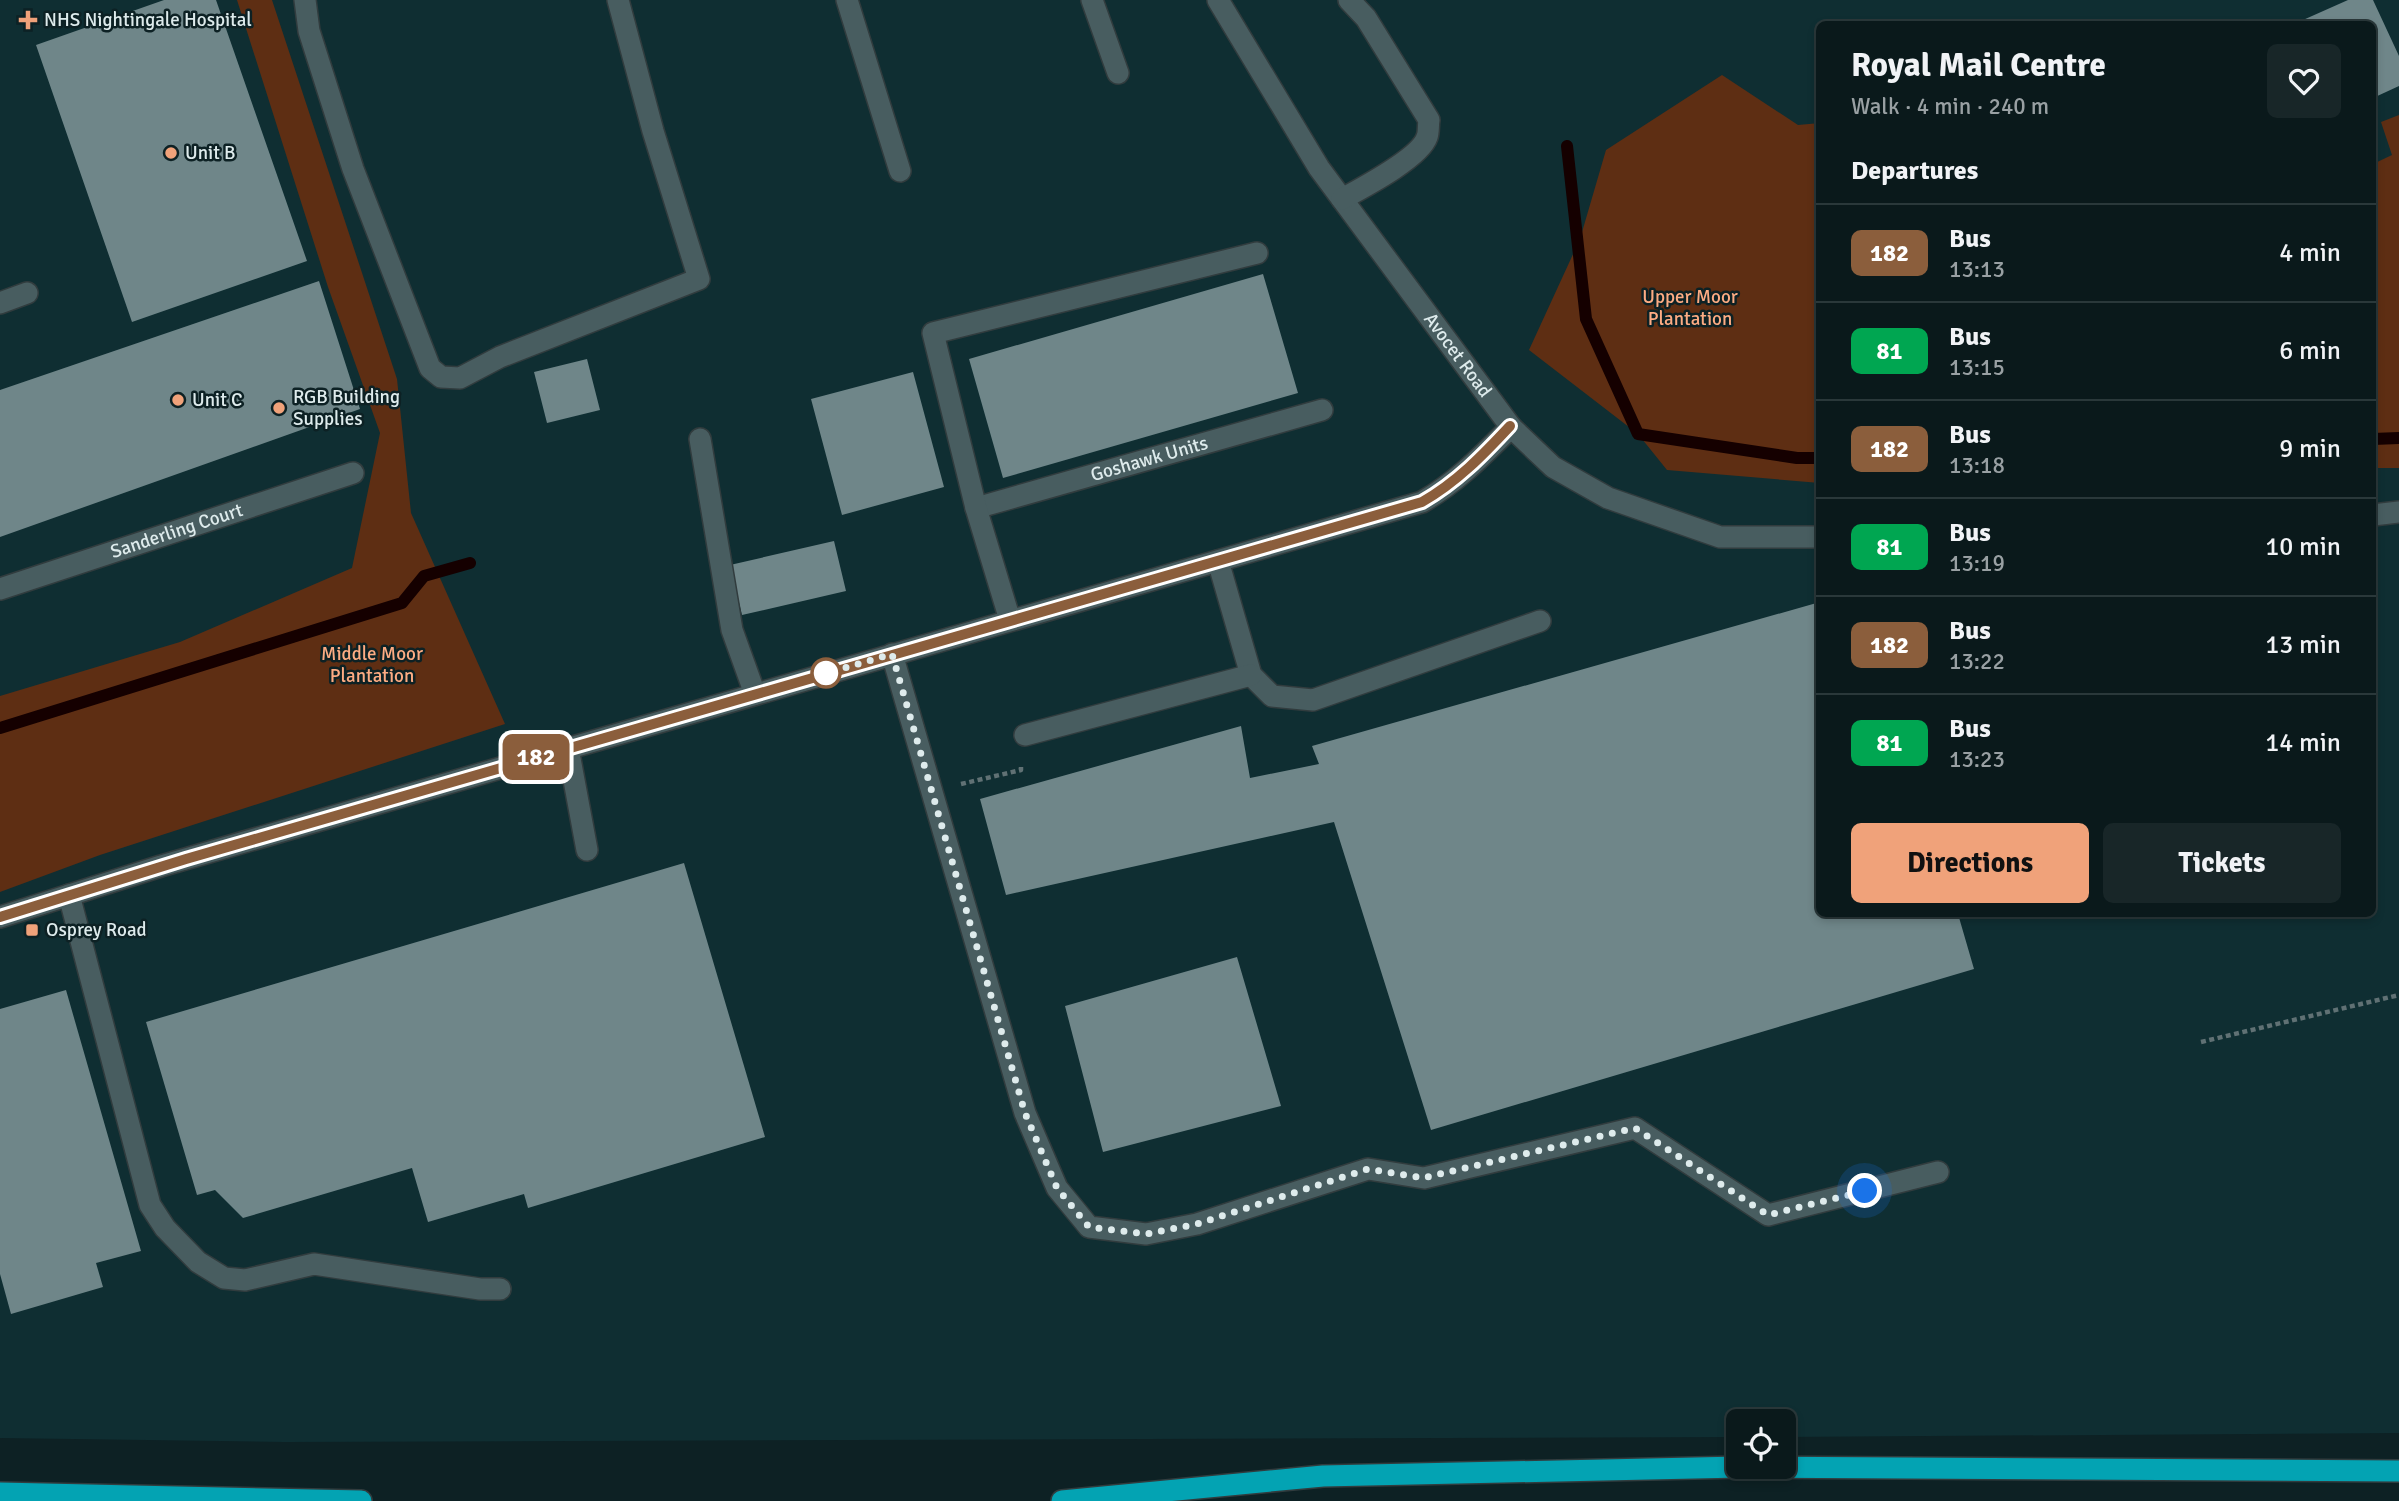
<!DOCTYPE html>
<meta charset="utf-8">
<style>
body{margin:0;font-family:Signika,sans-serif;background:#182628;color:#f1f3f6;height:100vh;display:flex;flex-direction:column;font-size:26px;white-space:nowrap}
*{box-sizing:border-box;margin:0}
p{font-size:23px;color:#99a0a3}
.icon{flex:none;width:38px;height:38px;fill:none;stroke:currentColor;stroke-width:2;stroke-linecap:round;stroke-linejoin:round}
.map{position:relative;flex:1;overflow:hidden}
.details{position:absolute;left:1816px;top:21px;width:560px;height:896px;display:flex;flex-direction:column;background:#0a191b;border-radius:10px;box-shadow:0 4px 10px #0003,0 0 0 2px #2a383a}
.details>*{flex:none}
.badge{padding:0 14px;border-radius:10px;font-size:24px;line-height:46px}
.fabs{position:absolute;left:1726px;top:1409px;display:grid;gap:14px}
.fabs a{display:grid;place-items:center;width:70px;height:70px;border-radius:10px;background:#0a191b;box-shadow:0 4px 10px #0003,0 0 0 2px #2a383a;font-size:35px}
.you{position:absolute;width:35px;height:35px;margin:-18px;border:5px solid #fff;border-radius:50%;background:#1a73e8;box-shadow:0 0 0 10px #1a73e833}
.map>.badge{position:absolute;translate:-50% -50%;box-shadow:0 0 0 4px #fff}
h2{padding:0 35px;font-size:26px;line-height:63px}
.round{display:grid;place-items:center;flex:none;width:74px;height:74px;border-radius:10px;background:#182628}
.overview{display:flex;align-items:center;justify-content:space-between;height:119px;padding:0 35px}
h1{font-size:33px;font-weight:800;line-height:52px}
.cta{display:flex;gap:14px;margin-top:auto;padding:14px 35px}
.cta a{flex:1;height:80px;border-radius:10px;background:#f0a27a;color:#111;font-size:28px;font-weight:800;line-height:80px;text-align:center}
.cta a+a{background:#182628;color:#f1f3f6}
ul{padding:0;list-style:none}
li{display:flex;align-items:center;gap:21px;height:98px;padding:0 35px;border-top:2px solid #2a383a}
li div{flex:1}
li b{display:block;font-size:26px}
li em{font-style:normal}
li .badge{min-width:77px;font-weight:700;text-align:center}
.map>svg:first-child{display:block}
.built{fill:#0f2e32;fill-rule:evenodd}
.green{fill:#5e2e13}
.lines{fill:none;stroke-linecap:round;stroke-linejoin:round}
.stream{stroke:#150000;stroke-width:12}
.building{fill:#6f8689}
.minor-casing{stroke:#313c3e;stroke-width:24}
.highway-casing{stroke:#313c3e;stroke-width:24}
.path{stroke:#607174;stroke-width:4.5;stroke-dasharray:5 3.5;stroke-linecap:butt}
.minor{stroke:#485d60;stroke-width:21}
.highway{stroke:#03a3b3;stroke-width:21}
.line-casing{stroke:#fff;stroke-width:16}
.line{stroke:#8b5e3c;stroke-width:10}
.walk{stroke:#deebec;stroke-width:7;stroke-dasharray:0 12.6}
.poi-dot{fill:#f0a27a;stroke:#0d2124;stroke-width:2.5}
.stop-dot{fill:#fff;stroke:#8b5e3c;stroke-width:3.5}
.labels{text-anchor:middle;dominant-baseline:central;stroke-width:5;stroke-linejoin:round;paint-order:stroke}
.poi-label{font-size:19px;fill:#deebec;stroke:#0d2124;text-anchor:start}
.park-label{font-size:19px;fill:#fdac83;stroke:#0d2124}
.street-label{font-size:19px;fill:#deebec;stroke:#0d2124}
</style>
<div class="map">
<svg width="2399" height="1501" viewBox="0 0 2399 1501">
<rect width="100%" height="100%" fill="#0d2124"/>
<path class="built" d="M 0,0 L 2399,0 L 2399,1433 L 1783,1437 L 1783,1421 L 1738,1421 L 1738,1437 L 284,1442 L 0,1438 ZM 1820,24 L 2373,24 L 2373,914 L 1820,914 Z"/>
<path class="green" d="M 237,0 L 272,0 L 397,379 L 411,513 L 505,724 L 100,855 L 0,892 L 0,696 L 180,642 L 352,568 L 380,433 L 328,287 Z
M 1722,75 L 1798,125 L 1820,123 L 1820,483 L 1667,470 L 1638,434 L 1529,350 L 1580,239 L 1606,150 Z
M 2399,115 L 2399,468 L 2373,468 L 2373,164 L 2392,155 L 2381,122 Z"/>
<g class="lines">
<path class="stream" d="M 1567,146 L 1586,319 L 1638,434 L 1797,458 L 1820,458
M 2373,439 L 2399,438
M 0,728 L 402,603 L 424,576 L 470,563"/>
</g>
<path class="building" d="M 164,0 L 216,0 L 307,261 L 132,322 L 36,45 Z
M 2348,0 L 2373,0 L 2399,56 L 2399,86 L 2373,98 L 2373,24 L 2294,24 Z
M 1263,274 L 1298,393 L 1003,478 L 969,359 Z
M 319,281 L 360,409 L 0,537 L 0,390 Z
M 587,359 L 600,410 L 547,423 L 534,372 Z
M 913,372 L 944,487 L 842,515 L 811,399 Z
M 834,541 L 846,591 L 742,615 L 730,565 Z
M 1820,602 L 1820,914 L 1958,914 L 1974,969 L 1431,1130 L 1334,822 L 1006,895 L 980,799 L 1241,726 L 1250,778 L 1319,764 L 1312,746 Z
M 684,863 L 765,1137 L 528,1208 L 524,1194 L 428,1222 L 412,1168 L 243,1218 L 215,1190 L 197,1195 L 146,1022 Z
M 1237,957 L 1281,1106 L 1103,1152 L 1065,1006 Z
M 66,990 L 141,1251 L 96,1263 L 103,1287 L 11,1314 L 0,1274 L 0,1009 Z"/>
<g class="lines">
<defs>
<g id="minor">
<path d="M 305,0 L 309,31 L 353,169 L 430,368 L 441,377 L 460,378 L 500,357 L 699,279 L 653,131 L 618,0"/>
<path d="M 847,0 L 900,171"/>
<path d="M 1092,0 L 1118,73"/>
<path id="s1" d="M 1218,0 L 1319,168 L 1511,427 L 1553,467 L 1608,498 L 1720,537 L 1820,537"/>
<path d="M 1342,199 C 1362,188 1420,158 1427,137 C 1429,132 1428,125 1429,120 L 1366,18 L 1349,0"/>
<path d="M 0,303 L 27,293"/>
<path d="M 700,439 L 732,630 L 755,694"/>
<path id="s2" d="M 976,508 L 1322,410"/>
<path d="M 2373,515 L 2399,512"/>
<path d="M 1218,561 L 1251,675 L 1272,696 L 1313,700 L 1540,621"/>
<path id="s3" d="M 0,589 L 353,473"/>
<path d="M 1010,620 L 976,508 L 933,333 L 1257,253"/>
<path d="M 892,654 L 1025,1113 L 1057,1188 L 1089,1227 L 1146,1234 L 1197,1224 L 1368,1169 L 1424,1178 L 1635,1128 L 1768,1215 L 1938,1172"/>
<path d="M 1025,735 L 1251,675"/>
<path d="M 568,748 L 587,850"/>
<path d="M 69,895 L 150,1205 L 165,1228 L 198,1262 L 224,1278 L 245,1280 L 314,1264 L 480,1289 L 500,1289"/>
<path d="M 0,917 L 161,866 L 1422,502 C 1457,482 1483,455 1511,427"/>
</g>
<path id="highway" d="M 0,1493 L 361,1501
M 1062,1501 L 1323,1476 L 1740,1467 L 2399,1471"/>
</defs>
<use href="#minor" class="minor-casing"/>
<use href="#highway" class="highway-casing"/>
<path class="path" d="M 961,784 L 1021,770 L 1021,767
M 2201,1042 L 2399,995"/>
<use href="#minor" class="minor"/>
<use href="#highway" class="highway"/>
</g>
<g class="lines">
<defs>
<path id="line" d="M 0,917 L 186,859 L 1422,502 C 1457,482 1483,455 1510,426"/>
</defs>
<use href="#line" class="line-casing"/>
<use href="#line" class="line"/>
<path class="walk" d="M 826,673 L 824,674 L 892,654 L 1025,1113 L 1057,1188 L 1089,1227 L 1146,1234 L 1197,1224 L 1368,1169 L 1423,1178 L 1635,1128 L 1768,1215 L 1865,1191"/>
</g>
<g class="poi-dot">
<path d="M24.5 9.5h7v7h7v7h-7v7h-7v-7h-7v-7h7z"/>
<circle cx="171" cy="153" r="7"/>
<circle cx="178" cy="400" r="7"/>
<circle cx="279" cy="408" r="7"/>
<rect x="25" y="923" width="14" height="14" rx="3.5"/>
</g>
<circle class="stop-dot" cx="826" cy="673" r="14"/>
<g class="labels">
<g class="poi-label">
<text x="44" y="20">NHS Nightingale Hospital</text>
<text x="185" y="153">Unit B</text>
<text x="293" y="397">RGB Building<tspan x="293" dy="22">Supplies</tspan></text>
<text x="192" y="400">Unit C</text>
<text x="46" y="930">Osprey Road</text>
</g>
<g class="park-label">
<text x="1690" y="297">Upper Moor<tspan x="1690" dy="22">Plantation</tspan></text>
<text x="372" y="654">Middle Moor<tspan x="372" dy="22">Plantation</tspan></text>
</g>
<g class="street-label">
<text stroke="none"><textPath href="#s1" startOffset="429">Avocet Road</textPath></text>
<text stroke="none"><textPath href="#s2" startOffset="180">Goshawk Units</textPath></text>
<text stroke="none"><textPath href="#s3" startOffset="186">Sanderling Court</textPath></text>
</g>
</g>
</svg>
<div class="fabs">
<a><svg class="icon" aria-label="locate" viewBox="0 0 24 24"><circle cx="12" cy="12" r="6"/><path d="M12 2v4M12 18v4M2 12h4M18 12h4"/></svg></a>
</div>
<div class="you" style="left:1865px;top:1191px"></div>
<b class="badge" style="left:536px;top:757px;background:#8b5e3c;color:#fff">182</b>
<section class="details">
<div class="overview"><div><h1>Royal Mail Centre</h1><p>Walk · 4 min · 240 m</p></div><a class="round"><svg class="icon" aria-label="heart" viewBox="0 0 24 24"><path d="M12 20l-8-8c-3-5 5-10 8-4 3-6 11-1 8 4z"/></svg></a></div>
<h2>Departures</h2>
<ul>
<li><span class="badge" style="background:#8b5e3c;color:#fff">182</span><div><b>Bus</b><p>13:13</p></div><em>4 min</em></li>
<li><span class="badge" style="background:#00a651;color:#fff">81</span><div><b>Bus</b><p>13:15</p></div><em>6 min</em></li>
<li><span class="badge" style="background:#8b5e3c;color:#fff">182</span><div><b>Bus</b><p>13:18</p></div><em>9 min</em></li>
<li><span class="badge" style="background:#00a651;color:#fff">81</span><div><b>Bus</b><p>13:19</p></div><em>10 min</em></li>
<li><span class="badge" style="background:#8b5e3c;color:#fff">182</span><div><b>Bus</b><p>13:22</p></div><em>13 min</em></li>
<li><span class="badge" style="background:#00a651;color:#fff">81</span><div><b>Bus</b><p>13:23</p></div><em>14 min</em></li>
</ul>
<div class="cta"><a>Directions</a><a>Tickets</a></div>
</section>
</div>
